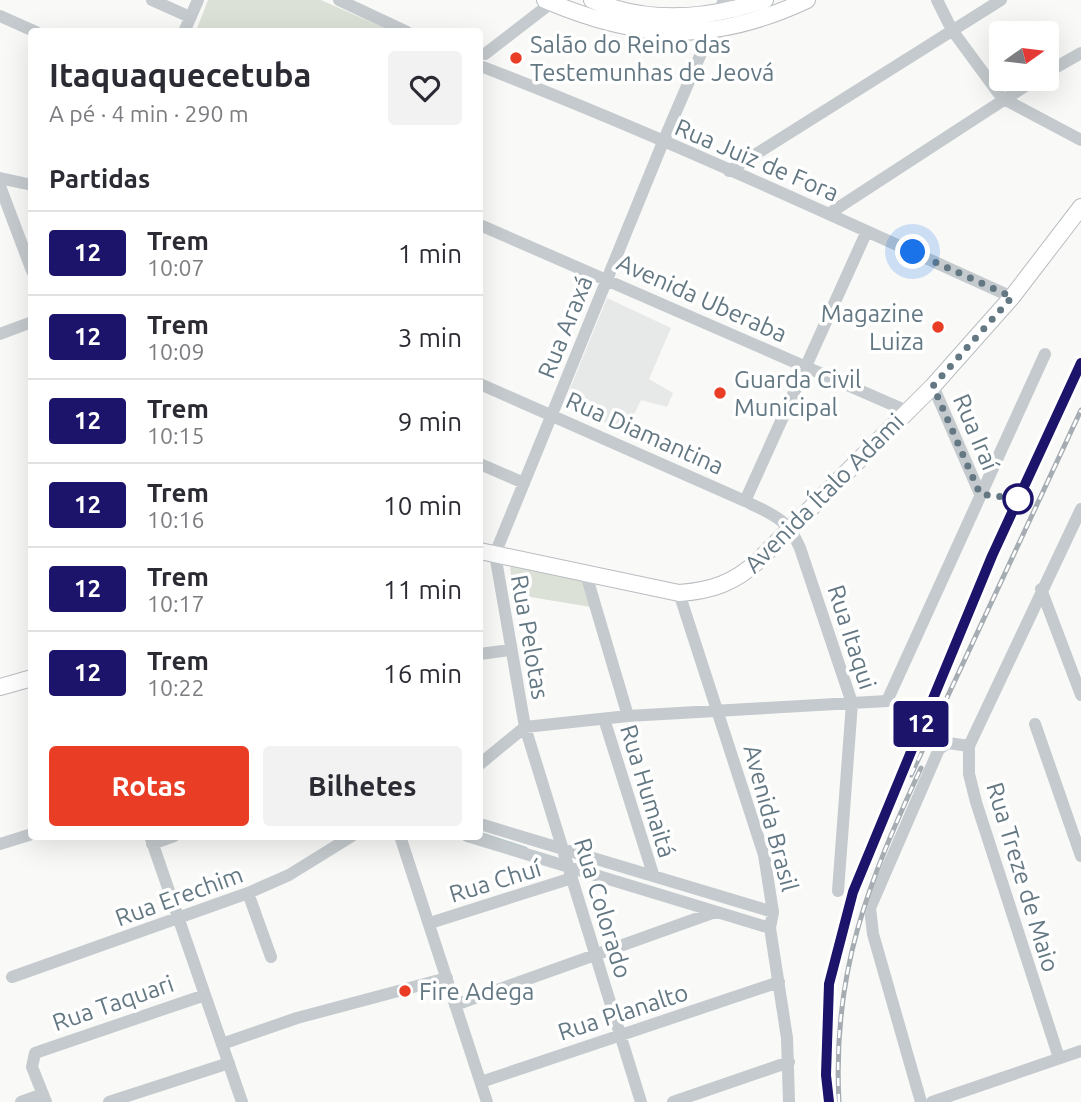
<!DOCTYPE html>
<html lang="pt">
<meta charset="utf-8">
<style>
body{margin:0;font-family:Ubuntu,sans-serif;background:#f2f2f3;color:#2b2b33;height:100vh;display:flex;flex-direction:column;font-size:26px;white-space:nowrap}
*{box-sizing:border-box;margin:0}
p{font-size:23px;color:#7c7c81}
.icon{flex:none;width:38px;height:38px;fill:none;stroke:currentColor;stroke-width:2;stroke-linecap:round;stroke-linejoin:round}
.map{position:relative;flex:1;overflow:hidden}
.drawer{position:absolute;left:28px;top:28px;width:455px;height:812px;display:flex;flex-direction:column;background:#fff;border-radius:7px;box-shadow:0 7px 28px #0002}
.drawer>*{flex:none}
.badge{padding:0 14px;border-radius:5px;font-size:24px;line-height:46px}
.needle{width:46px;rotate:76deg}
.controls{position:absolute;left:989px;top:21px;display:grid;gap:14px}
.controls a{display:grid;place-items:center;width:70px;height:70px;border-radius:7px;background:#fff;box-shadow:0 7px 28px #0002;font-size:35px}
.you{position:absolute;width:35px;height:35px;margin:-18px;border:5px solid #fff;border-radius:50%;background:#1a73e8;box-shadow:0 0 0 10px #1a73e833}
.map>.badge{position:absolute;translate:-50% -50%;box-shadow:0 0 0 4px #fff}
h2{padding:0 21px;font-size:26px;line-height:63px}
.round{display:grid;place-items:center;flex:none;width:74px;height:74px;border-radius:7px;background:#f2f2f3}
.head{display:flex;align-items:center;justify-content:space-between;height:119px;padding:0 21px}
h1{font-size:33px;font-weight:700;line-height:52px}
.action{display:flex;gap:14px;margin-top:auto;padding:14px 21px}
.action a{flex:1;height:80px;border-radius:7px;background:#e93d26;color:#fff;font-size:28px;font-weight:700;line-height:80px;text-align:center}
.action a+a{background:#f2f2f3;color:#2b2b33}
ul{padding:0;list-style:none}
li{display:flex;align-items:center;gap:21px;height:84px;padding:0 21px;border-top:2px solid #e1e1e2}
li div{flex:1}
li b{display:block;font-size:26px}
li em{font-style:normal}
li .badge{min-width:77px;font-weight:700;text-align:center}
.map>svg:first-child{display:block}
.built{fill:#e7e9e8}
.green{fill:#dce1d7}
.lines{fill:none;stroke-linecap:round;stroke-linejoin:round}
.stream{stroke:#bacacb;stroke-width:2.5}
.major-casing{stroke:#b8bdc0;stroke-width:18}
.minor{stroke:#c4cacd;stroke-width:12}
.major{stroke:#fff;stroke-width:16}
.rail-casing{stroke:#a5adb2;stroke-width:5}
.rail{stroke:#fff;stroke-width:2.5;stroke-dasharray:8;stroke-linecap:butt}
.line-casing{stroke:#fff;stroke-width:16}
.line{stroke:#1c146b;stroke-width:10}
.walk{stroke:#637883;stroke-width:7;stroke-dasharray:0 12.6}
.poi-dot{fill:#e93d26;stroke:#fff;stroke-width:2.5}
.stop-dot{fill:#fff;stroke:#1c146b;stroke-width:3.5}
.labels{text-anchor:middle;dominant-baseline:central;stroke-width:7;stroke-linejoin:round;paint-order:stroke}
.poi-label{font-size:24px;fill:#637883;stroke:#fff;text-anchor:start}
.street-label{font-size:24px;fill:#637883;stroke:#fff}
</style>
<div class="map">
<svg width="1081" height="1102" viewBox="0 0 1081 1102">
<rect width="100%" height="100%" fill="#f9f9f7"/>
<path class="built" d="M 607,298 L 671,328 L 649,379 L 673,393 L 667,407 L 641,400 L 626,431 L 563,406 Z"/>
<path class="green" d="M 208,0 L 321,0 L 391,31 L 196,31 Z
M 510,561 L 581,575 L 591,607 L 512,594 Z"/>
<g class="lines">
<path class="stream" d="M 480,833 L 526,848"/>
<defs>
<path id="major" d="M 545,0 C 640,41 713,44 807,0
M 592,0 C 649,25 708,19 765,0
M 480,551 L 679,593 C 711,591 734,583 758,561 L 933,386 L 1012,297 L 1081,207
M 0,687 L 32,678"/>
</defs>
<use href="#major" class="major-casing"/>
<path class="minor" d="M 152,0 L 190,17
M 339,0 L 407,32
M 937,0 L 952,30 L 1002,98 L 1081,140
M 0,16 L 36,32
M 184,32 L 198,0
M 485,54 L 555,0
M 483,67 C 662,136 837,218 1012,297
M 1046,73 L 1081,53
M 729,171 L 1001,0
M 0,178 L 32,185
M 0,186 L 32,271
M 830,213 L 1036,79
M 480,225 L 907,411
M 0,334 L 32,322
M 480,384 L 745,501 C 773,515 787,518 800,548 L 852,703 L 838,891
M 933,386 L 980,494
M 480,464 L 524,483
M 745,501 L 867,231
M 585,571 L 628,716
M 1041,589 L 1081,695
M 679,593 L 764,855 L 773,912 L 770,928 L 787,1038 L 789,1102
M 480,654 L 510,650
M 604,719 L 653,874
M 1035,724 L 1081,856
M 480,764 L 525,727 L 628,716 L 887,701 L 1045,354
M 480,824 L 773,912
M 150,836 L 242,1102
M 400,836 L 487,1102
M 467,836 L 770,928
M 0,844 L 32,834
M 152,844 L 174,836
M 248,893 L 271,957
M 430,923 L 572,878
M 12,977 L 248,893 L 289,875 L 352,836
M 455,1005 L 715,912
M 222,1044 L 297,1018 L 447,978
M 1059,1058 L 976,802 L 969,774 L 969,746 L 1081,509
M 481,1082 L 779,982
M 21,1102 L 43,1094
M 46,1102 L 32,1067 L 35,1053 L 205,995
M 109,1102 L 229,1063
M 641,1102 L 525,727 L 495,554 L 663,142 L 724,0
M 673,1102 L 789,1062
M 921,1102 L 873,934 L 870,908 L 939,749 L 948,743 L 969,746
M 932,1102 L 1081,1051"/>
<use href="#major" class="major"/>
<defs>
<path id="rail" d="M 911,775 L 1081,410
M 829,1102 L 826,1075 L 829,984 L 853,893 L 992,557 L 1081,363
M 839,1102 C 832,972 868,883 921,768"/>
</defs>
<use href="#rail" class="rail-casing"/>
<use href="#rail" class="rail"/>
</g>
<g class="lines">
<defs>
<path id="line" d="M 829,1102 L 826,1075 L 829,984 L 853,892 L 992,556 L 1081,363"/>
</defs>
<use href="#line" class="line-casing"/>
<use href="#line" class="line"/>
<path class="walk" d="M 913,252 L 1012,297 L 933,386 L 980,494 L 1018,499"/>
</g>
<g class="poi-dot">
<circle cx="516" cy="58" r="7"/>
<circle cx="938" cy="327" r="7"/>
<circle cx="720" cy="393" r="7"/>
<circle cx="405" cy="991" r="7"/>
</g>
<circle class="stop-dot" cx="1018" cy="499" r="14"/>
<g class="labels">
<g class="poi-label">
<text x="530" y="44">Salão do Reino das<tspan x="530" dy="28">Testemunhas de Jeová</tspan></text>
<text x="924" y="313" text-anchor="end">Magazine<tspan x="924" dy="28">Luiza</tspan></text>
<text x="734" y="379">Guarda Civil<tspan x="734" dy="28">Municipal</tspan></text>
<text x="419" y="991">Fire Adega</text>
</g>
<g class="street-label">
<text transform="translate(757 160) rotate(23)">Rua Juiz de Fora</text>
<text transform="translate(702 298) rotate(24)">Avenida Uberaba</text>
<text transform="translate(565 327) rotate(-68)">Rua Araxá</text>
<text transform="translate(976 432) rotate(67)">Rua Iraí</text>
<text transform="translate(645 433) rotate(24)">Rua Diamantina</text>
<text transform="translate(824 493) rotate(-45)">Avenida Ítalo Adami</text>
<text transform="translate(530 637) rotate(80)">Rua Pelotas</text>
<text transform="translate(852 637) rotate(72)">Rua Itaqui</text>
<text transform="translate(648 791) rotate(73)">Rua Humaitá</text>
<text transform="translate(771 818) rotate(75)">Avenida Brasil</text>
<text transform="translate(1023 877) rotate(73)">Rua Treze de Maio</text>
<text transform="translate(495 881) rotate(-17)">Rua Chuí</text>
<text transform="translate(179 896) rotate(-20)">Rua Erechim</text>
<text transform="translate(603 908) rotate(73)">Rua Colorado</text>
<text transform="translate(113 1003) rotate(-19)">Rua Taquari</text>
<text transform="translate(623 1012) rotate(-18)">Rua Planalto</text>
</g>
</g>
</svg>
<div class="controls">
<a><svg class="needle" viewBox="-14 -14 28 28"><path d="M0-13l5 13h-10z" fill="#e53935"/><path d="M0 13l5-13h-10z" fill="#7c7c81"/></svg></a>
</div>
<div class="you" style="left:913px;top:252px"></div>
<b class="badge" style="left:921px;top:724px;background:#1c146b;color:#fff">12</b>
<section class="drawer">
<div class="head"><div><h1>Itaquaquecetuba</h1><p>A pé · 4 min · 290 m</p></div><a class="round"><svg class="icon" aria-label="heart" viewBox="0 0 24 24"><path d="M12 20l-8-8c-3-5 5-10 8-4 3-6 11-1 8 4z"/></svg></a></div>
<h2>Partidas</h2>
<ul>
<li><span class="badge" style="background:#1c146b;color:#fff">12</span><div><b>Trem</b><p>10:07</p></div><em>1 min</em></li>
<li><span class="badge" style="background:#1c146b;color:#fff">12</span><div><b>Trem</b><p>10:09</p></div><em>3 min</em></li>
<li><span class="badge" style="background:#1c146b;color:#fff">12</span><div><b>Trem</b><p>10:15</p></div><em>9 min</em></li>
<li><span class="badge" style="background:#1c146b;color:#fff">12</span><div><b>Trem</b><p>10:16</p></div><em>10 min</em></li>
<li><span class="badge" style="background:#1c146b;color:#fff">12</span><div><b>Trem</b><p>10:17</p></div><em>11 min</em></li>
<li><span class="badge" style="background:#1c146b;color:#fff">12</span><div><b>Trem</b><p>10:22</p></div><em>16 min</em></li>
</ul>
<div class="action"><a>Rotas</a><a>Bilhetes</a></div>
</section>
</div>
